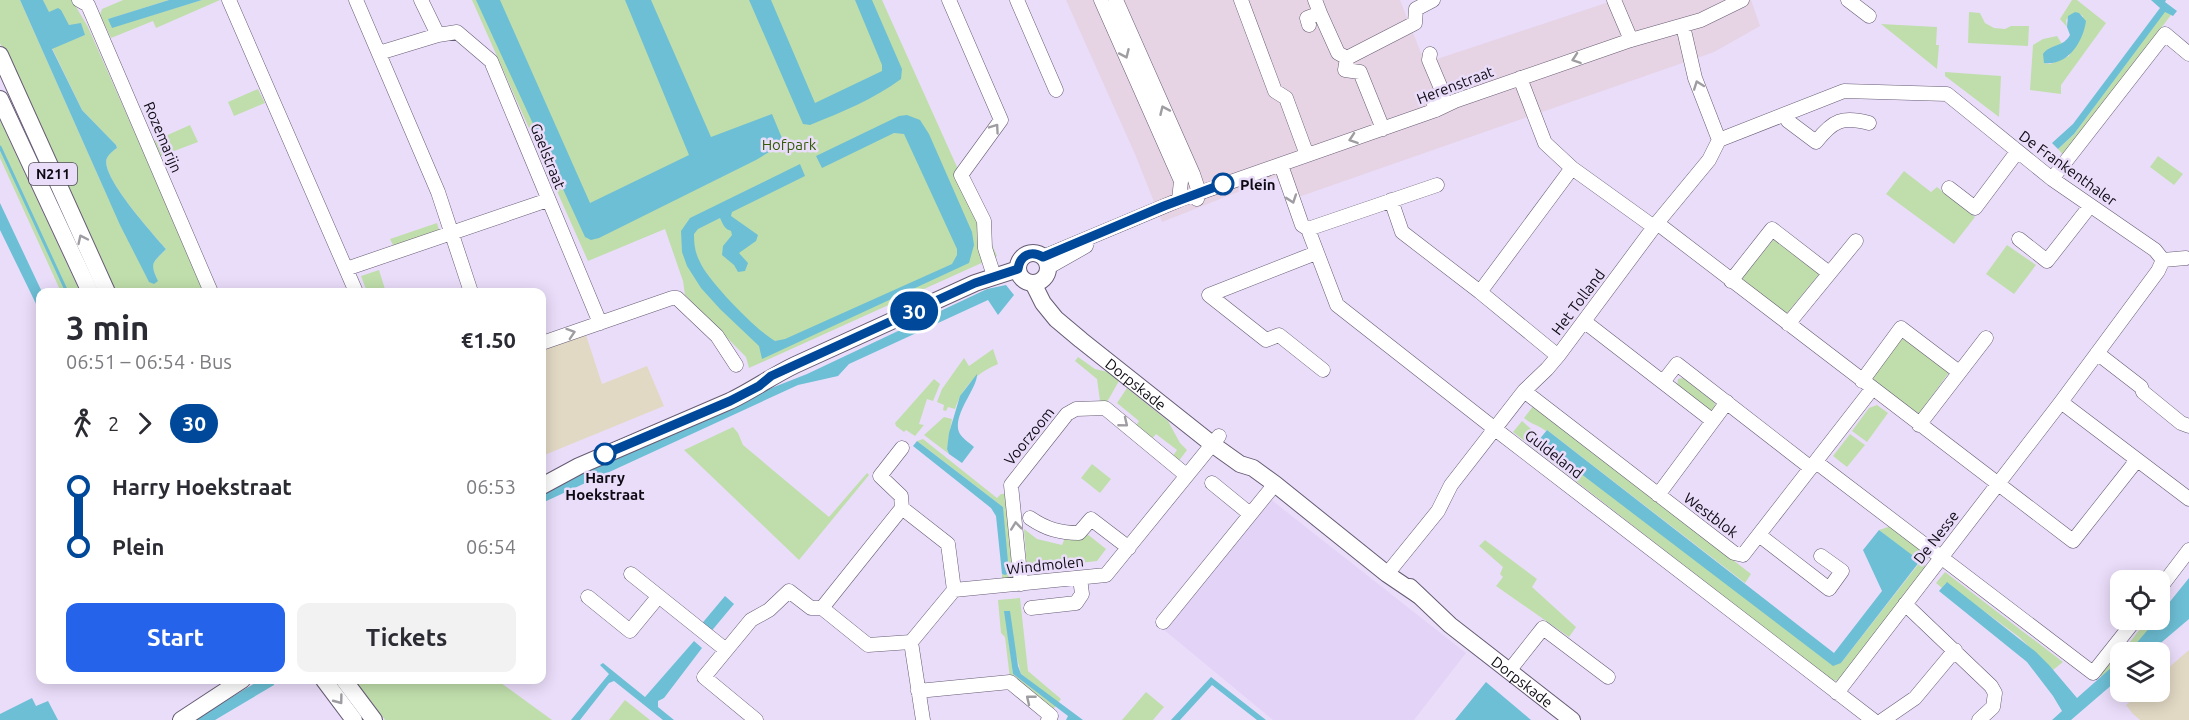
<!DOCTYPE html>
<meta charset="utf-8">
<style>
body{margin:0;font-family:Ubuntu,sans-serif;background:#f2f2f3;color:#2b2b33;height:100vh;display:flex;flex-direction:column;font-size:22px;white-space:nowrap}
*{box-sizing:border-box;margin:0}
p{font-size:20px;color:#7c7c81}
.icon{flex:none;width:33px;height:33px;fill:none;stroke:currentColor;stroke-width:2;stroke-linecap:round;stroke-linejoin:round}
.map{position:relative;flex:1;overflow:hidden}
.drawer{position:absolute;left:36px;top:288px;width:510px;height:396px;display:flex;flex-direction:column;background:#fff;border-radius:12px;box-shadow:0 3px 15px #0003}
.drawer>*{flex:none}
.badge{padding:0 12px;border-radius:20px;font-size:21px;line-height:39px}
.controls{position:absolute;left:2110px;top:570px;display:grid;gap:12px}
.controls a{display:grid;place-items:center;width:60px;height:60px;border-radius:12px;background:#fff;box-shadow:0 3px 15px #0003;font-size:30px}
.map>.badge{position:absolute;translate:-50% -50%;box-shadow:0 0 0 3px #fff}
.legs{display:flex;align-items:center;gap:9px;height:66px;padding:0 30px;font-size:20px}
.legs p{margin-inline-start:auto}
.overview{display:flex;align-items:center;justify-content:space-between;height:102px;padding:0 30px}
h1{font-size:33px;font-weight:700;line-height:45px}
.action{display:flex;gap:12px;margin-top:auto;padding:12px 30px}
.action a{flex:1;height:69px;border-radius:12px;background:#2563eb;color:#fff;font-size:24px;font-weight:700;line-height:69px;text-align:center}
.action a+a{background:#f2f2f3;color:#2b2b33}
ul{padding:0 30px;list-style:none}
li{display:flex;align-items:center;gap:21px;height:60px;font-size:22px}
li i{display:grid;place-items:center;width:9px;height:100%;margin:0 8px;background:currentColor}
li i::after{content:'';width:15px;height:15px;margin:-8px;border:4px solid;border-radius:50%;background:#fff}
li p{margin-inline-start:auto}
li:first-child i{background:linear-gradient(#0000 50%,currentColor 0)}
li:last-child i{background:linear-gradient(currentColor 50%,#0000 0)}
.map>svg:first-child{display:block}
.commercial{fill:#e6d3e3}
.built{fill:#e3d3f7}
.education{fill:#e2d9c4}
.green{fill:#c0deac}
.water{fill:#6dbfd5}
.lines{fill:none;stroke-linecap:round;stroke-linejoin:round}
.stream{stroke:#6dbfd5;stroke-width:3}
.minor-casing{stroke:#665b74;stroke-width:15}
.major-casing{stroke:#665b74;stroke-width:18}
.minor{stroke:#fff;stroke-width:14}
.major{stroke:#fff;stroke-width:16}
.oneway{stroke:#9f9da1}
.line-1-casing{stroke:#fff;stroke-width:14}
.line-1{stroke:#004899;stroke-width:9}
.stop-1-dot{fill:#fff;stroke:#004899;stroke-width:3}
.labels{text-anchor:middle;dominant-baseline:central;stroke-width:5;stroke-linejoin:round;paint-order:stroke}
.shield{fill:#eaddfa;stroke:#504958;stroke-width:1.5}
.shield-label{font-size:14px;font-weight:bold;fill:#0e0a13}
.street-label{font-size:15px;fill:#0e0a13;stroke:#eaddfa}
.park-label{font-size:15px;fill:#335b06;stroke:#eaddfa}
.stop-label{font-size:15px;font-weight:bold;fill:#0e0a13;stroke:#eaddfa;text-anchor:start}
</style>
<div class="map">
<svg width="2189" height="720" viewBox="0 0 2189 720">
<rect width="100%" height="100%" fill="#eaddfa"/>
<path class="commercial" d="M 1066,0 L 1400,0 L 1425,63 L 1615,0 L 1751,0 L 1760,26 L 1714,52 L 1287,201 L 1276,177 L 1162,222 L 1135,154 Z"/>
<path class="built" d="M 1269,498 L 1466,653 L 1414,720 L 1273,720 L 1163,629 Z"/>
<path class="education" d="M 585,332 L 602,384 L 647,366 L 664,406 L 542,456 L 542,347 Z
M 2189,650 L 2189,720 L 2140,720 L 2133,714 L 2126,705 L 2142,692 L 2160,692 L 2160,675 Z"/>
<path class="green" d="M 0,0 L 20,0 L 109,200 L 157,280 C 149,262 153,263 166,249 C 154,235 99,175 107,158 C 108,154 114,150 117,148 L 116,145 L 82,110 L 52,48 L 85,35 L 69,25 L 58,9 L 49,13 L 43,0 L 72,0 L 88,27 L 205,292 L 116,292 L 55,165 L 0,43 Z
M 123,0 L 169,0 L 109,19 L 112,27 L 202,0 L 220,0 L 156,28 L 153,21 L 111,38 L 100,15 L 102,9 Z
M 472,0 L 882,0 L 997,256 L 749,368 L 746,357 L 685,295 L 683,281 L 665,229 L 588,261 Z
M 2072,0 L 2077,0 L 2106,23 L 2061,85 L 2061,94 L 2030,90 L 2033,45 L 2043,39 L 2057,36 L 2062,44 L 2050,48 L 2044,63 L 2050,64 L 2069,56 L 2083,16 L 2075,12 L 2066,20 L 2067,27 L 2060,19 Z
M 2165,11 L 2171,15 L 2064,156 L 2058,149 L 2074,134 Z
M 1969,12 L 1980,13 L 1985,23 L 1994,28 L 2005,29 L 2011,26 L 2029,26 L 2028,46 L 1968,43 Z
M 1881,24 L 1937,27 L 1936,45 L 1939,45 L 1937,69 Z
M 1945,72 L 2001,76 L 1999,117 L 1945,76 Z
M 258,89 L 265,103 L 234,116 L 228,102 Z
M 0,120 L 80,292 L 61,292 L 0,158 Z
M 190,125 L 198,142 L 161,156 L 154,141 Z
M 2158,156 L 2183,174 L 2174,185 L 2150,167 Z
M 1904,171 L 1931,192 L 1937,187 L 1975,217 L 1954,244 L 1886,194 Z
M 437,223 L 439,230 L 436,233 L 394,247 L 390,239 Z
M 1775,238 L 1820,273 L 1784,317 L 1738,282 Z
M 2007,245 L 2036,265 L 2014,294 L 1986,274 Z
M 379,270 L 385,289 L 367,292 L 361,276 Z
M 1902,336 L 1950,371 L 1919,414 L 1871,379 Z
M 993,349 L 998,364 C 977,373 963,386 955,409 L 948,407 L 946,411 L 943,410 L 944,405 L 937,402 L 942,389 L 964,358 L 969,366 Z
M 1078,357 L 1095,369 L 1108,372 L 1119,381 L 1107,402 L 1100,401 L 1097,379 L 1075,361 Z
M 1683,378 L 1714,402 L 1716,407 L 1713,410 L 1708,411 L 1677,386 L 1678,379 Z
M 934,379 L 940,384 L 933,401 L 927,399 L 919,424 L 924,425 L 915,436 L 906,430 L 904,432 L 896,426 L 895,423 Z
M 1127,388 L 1168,421 L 1180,443 L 1187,450 L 1178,462 L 1172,457 L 1177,450 L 1156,434 L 1151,440 L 1135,427 L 1139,421 L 1117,403 Z
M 1534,405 L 1751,574 L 1745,583 L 1547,430 L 1546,431 C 1538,425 1531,424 1524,418 Z
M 1877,405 L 1888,413 L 1867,442 L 1852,431 L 1869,408 Z
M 944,417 L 952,419 L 947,449 L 949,454 L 924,435 Z
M 1522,421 L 1531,429 L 1532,434 L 1539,439 L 1538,440 L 1841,663 L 1920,562 L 1879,530 L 1894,525 L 1930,556 L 1924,564 L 1926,567 L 1839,681 L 1831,680 L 1513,432 Z
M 733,427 L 738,433 L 743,445 L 829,517 L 867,473 L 869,475 L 799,560 L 684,450 Z
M 1850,434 L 1865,445 L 1847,467 L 1833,456 Z
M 923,439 L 997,498 L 1001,494 L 1006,494 L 1014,580 L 1002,579 L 1002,574 L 1005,575 L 1003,507 L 917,441 Z
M 1092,464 L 1111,479 L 1100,493 L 1081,478 Z
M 1024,529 L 1037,539 L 1062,545 L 1065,538 L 1086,533 L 1106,549 L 1097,561 L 1027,569 Z
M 1485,540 L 1537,579 L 1532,587 L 1576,627 L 1569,637 L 1496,586 L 1503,577 L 1500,574 L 1503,567 L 1479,546 Z
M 1945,572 L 2063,662 L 2053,670 L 2019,637 L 1946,583 L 1942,588 L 1936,583 Z
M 1020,598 L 1028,671 L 1061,699 L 1058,703 L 1021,674 L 1005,611 L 1013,674 L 1056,706 L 1051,711 L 1010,679 L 1005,637 L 1001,633 L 998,600 Z
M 2147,620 L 2156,620 L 2131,651 L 2121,652 L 2121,659 L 2101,678 L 2101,673 L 2125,643 L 2130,642 Z
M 355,680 L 497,680 L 552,720 L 385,720 Z
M 1146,692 L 1164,707 L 1153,720 L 1122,720 Z
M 625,700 L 650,720 L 609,720 Z"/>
<path class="water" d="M 20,0 L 43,0 L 49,12 L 58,8 L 61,10 L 69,25 L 81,23 L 85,35 L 52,49 L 82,110 L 116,145 L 117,148 C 114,150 109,154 107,158 C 99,175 154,235 166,249 C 153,263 149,262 158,281 L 154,284 L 149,282 L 145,274 L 120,225 Z
M 169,0 L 202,0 L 112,28 L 108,19 Z
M 476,0 L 500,0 L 590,203 L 689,155 L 625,0 L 651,0 L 711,137 L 772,114 L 784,143 L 756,160 L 599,238 L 591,240 L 585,237 Z
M 749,0 L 771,0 L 815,103 L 882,71 L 882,65 L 855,0 L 872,0 L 902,69 L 901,79 C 874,99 842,112 810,125 L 803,124 Z
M 2151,0 L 2166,0 L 2165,2 L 2177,11 L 2173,16 L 2165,12 L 2074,134 L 2058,149 L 2052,143 L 2073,124 L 2160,8 Z
M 2075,12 L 2079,13 L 2086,21 C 2083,42 2068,66 2044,63 L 2043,54 C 2050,44 2064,47 2070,35 L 2067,27 L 2068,16 Z
M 907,115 L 920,120 L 929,134 L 972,232 L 974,245 L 969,263 L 762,359 L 759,346 L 720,309 L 701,288 L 687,266 L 682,252 L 681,231 L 690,218 L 800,164 L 805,176 L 732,212 L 731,216 L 758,235 L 756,241 L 739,253 L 748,263 L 745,271 L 738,272 L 734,265 L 722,255 L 723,246 L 732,235 L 731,231 C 724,229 723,224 720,218 L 698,229 L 694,234 C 694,244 695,253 700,262 C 708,281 757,331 775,341 L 785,339 L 952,264 L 957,255 L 957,249 L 904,134 L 894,133 L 822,168 L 816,156 L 899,116 Z
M 0,203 L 42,292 L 40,292 L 40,312 L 0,230 Z
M 1006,285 L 1014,295 L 998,315 L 988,300 L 849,364 L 838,376 L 798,385 L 542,503 L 542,492 L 769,389 L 807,374 L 987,289 Z
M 977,374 C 978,388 950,417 960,434 C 963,439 970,443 974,447 L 962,463 L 949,454 L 947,449 L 949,433 L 960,396 Z
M 1547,430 L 1834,653 L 1882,591 L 1863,550 L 1879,530 L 1920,561 L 1841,663 L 1833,666 L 1538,441 Z
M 917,441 L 1003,507 L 1009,573 L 1005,575 L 1002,574 L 996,516 L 991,508 L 913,446 Z
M 2189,578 L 2189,619 L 2150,652 L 2129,652 L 2156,620 L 2160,620 L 2160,614 Z
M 1947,582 L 2036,652 L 2049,665 L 2077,698 L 2121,659 L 2121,677 L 2071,720 L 2052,720 L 2062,711 L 2053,696 L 2027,662 L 1939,591 Z
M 725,596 L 734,604 L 709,634 L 699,627 Z
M 1004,611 L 1010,611 L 1018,666 L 1021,674 L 1083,720 L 1066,720 L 1068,716 L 1013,674 Z
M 694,641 L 702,648 L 664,698 L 658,701 L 658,707 L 674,720 L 663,720 L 614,681 L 609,683 L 580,720 L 571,720 L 609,674 L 600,665 L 603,663 L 645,697 Z
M 1211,677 L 1266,720 L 1257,720 L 1212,685 L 1180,720 L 1171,720 Z
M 260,680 L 273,680 L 274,685 L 215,720 L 194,720 Z
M 1486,682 L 1531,720 L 1455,720 Z
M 32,698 L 36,706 L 48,701 L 58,720 L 0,720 L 0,714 Z"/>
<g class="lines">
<path class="stream" d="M 0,147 L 67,292"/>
<defs>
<path id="minor" d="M 79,0 L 88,5 L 211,292
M 229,0 L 346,269
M 356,0 L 438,192 L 471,292
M 421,0 L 438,35
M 949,0 L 1001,120 L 961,175 L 984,221 L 985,248 L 994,276
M 1017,0 L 1056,90
M 1101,0 L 1181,181 L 1179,200
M 1116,0 L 1193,174 L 1199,192 L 1197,199
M 1241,0 L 1275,91 L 1286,98 L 1307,155
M 1614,0 L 1631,40
M 1848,0 L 1869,16
M 1416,9 L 1433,0
M 1320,13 L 1338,53 L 1347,58
M 1309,25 L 1307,18 L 1320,13 L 1315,0
M 379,53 L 438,35 L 457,32 L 491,61 L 600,323
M 1430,54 L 1429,60 L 1443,93 L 1433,101 L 1436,110
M 1520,78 L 1545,143 L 1572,168 L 1654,227
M 1785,114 L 1788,121 L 1816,142 C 1833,120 1843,116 1869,123
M 1383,129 L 1360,72 L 1345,70 L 1347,58 L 1415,23 L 1416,9
M 1719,140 L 1844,91 L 1947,94 L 2052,179 L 2155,250 L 2163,260
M 1281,165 L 1302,225 L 1308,229 L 1337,305 L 1495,429 L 1873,720
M 2052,179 L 2165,34 L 2189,54
M 1949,188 L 1975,208 L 2017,152
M 1391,200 L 1402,232 L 1480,292 L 1558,356
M 1657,223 L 2073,541 L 2137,460
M 1308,229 L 1437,185
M 2019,239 L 2047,261 L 2090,206
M 1316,253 L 1209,295 L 1266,340 L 1279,335 L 1323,370
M 1043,257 L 1179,200 L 1436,110 L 1455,101 L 1631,40 L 1701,20 L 1742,0
M 2163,260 L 2186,258
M 1049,267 L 1086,246
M 1731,281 L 1772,229 L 1829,273
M 356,292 L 346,269 L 548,200
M 1480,292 L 1572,168
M 1585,322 L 1713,421
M 1788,324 L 1856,241
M 542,343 L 672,298 L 677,298 L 717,336 L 736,365
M 2097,353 L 2141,387 L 2143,392 L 2181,423 L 2189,426
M 1862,381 L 1901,328 L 1959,372
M 1663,382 L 1677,364 L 1811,468
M 1524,391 L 1734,553 L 1743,555 L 1872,389
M 2061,402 L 2189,499
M 1919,425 L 1986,338
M 902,448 L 880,476 L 901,496 L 902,508 L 948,544 L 954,590
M 1816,462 L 2093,673 L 2135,620
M 1212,483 L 1250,514
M 1658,495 L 1727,402
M 1030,518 C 1046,529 1060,533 1079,533 L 1091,519 L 1129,548
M 1759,535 L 1829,589 L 1842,571 L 1821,556
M 631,574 L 726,650
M 1387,574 L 1438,511 L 1451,485 L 1524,391 L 1547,369 L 1558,356 L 1657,223 L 1709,160 L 1719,140 L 1695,78 L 1683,26
M 1021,584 L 1011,485 L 1067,414 L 1076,409 L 1105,408 L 1186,475
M 2160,588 L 2189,550
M 588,597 L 630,631 L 658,597
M 1905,604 L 1991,686 L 1995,693 L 1993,707 L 1979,720
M 822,608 L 902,508
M 1031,608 L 1076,603 L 1082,594 L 1080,578
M 1163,622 L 1275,484
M 1509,671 L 1543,628 L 1608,677
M 918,691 L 1010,682 L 1051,716 L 1048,720
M 1837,693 L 2061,402 L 2158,271 L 2163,260
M 756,720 L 704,677 L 751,620 L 769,610 L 789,591 L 811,608 L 822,608 L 868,645 L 911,642
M 923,720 L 911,642 L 954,590 L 1106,575 L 1219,436
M 1883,720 L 1915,698 L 1955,650"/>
<g id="major">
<path d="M 0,55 L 107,292"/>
<path d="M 0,99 L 90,292"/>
<circle cx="1033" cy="268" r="15"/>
<path id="s1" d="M 1033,283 L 1043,303 L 1056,319 L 1081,340 L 1212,444 L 1240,464 L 1253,468 L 1275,484 L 1387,574 L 1418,595"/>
<path d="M 542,486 L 579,466 L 730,401 C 753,390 772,376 795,365 L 975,283 L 1018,269"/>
<path id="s2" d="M 1410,587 L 1450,625 L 1572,720"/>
<path d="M 324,680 L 354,720"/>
<path d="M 344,680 L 374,720"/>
<path d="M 181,720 L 242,680"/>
</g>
</defs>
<use href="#minor" class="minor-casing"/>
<use href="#major" class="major-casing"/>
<use href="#minor" class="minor"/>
<use href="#major" class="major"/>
</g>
<defs><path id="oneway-chevron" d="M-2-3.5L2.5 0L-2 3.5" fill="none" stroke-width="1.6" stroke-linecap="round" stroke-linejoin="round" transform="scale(1.5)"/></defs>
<g class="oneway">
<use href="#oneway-chevron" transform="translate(1125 54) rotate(66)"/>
<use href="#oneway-chevron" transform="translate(1576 59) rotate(161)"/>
<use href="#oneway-chevron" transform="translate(1698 85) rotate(-110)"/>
<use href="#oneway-chevron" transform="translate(1164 110) rotate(-114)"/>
<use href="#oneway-chevron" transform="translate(995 128) rotate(-55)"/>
<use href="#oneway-chevron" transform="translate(1353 139) rotate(161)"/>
<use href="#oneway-chevron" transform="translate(1292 199) rotate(71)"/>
<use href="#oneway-chevron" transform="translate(82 239) rotate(-115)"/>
<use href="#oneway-chevron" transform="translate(571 333) rotate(-18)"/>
<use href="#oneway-chevron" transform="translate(1124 423) rotate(39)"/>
<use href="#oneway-chevron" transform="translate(1016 526) rotate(-96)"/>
<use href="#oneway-chevron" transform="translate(1030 699) rotate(-141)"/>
<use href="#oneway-chevron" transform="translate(339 700) rotate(53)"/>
</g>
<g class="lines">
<defs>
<path id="line-1" d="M 605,454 L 730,401 L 759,386 L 771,376 L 795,365 L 975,283 L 1018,269 C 1020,255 1031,250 1043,257 L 1164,206 L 1223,184"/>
</defs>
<use href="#line-1" class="line-1-casing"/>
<use href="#line-1" class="line-1"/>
</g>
<g class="stop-1-dot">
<circle cx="1223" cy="184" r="10"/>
<circle cx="605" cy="454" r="10"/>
</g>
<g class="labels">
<rect class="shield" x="29" y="163" width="48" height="22" rx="4.5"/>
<g class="shield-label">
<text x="53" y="174">N211</text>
</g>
<g class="street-label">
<text transform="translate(1455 85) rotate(-21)">Herenstraat</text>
<text transform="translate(163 137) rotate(67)">Rozemarijn</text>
<text transform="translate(548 156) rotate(68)">Gaelstraat</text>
<text transform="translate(2068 168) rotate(36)">De Frankenthaler</text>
<text transform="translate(1578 302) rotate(-53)">Het Tolland</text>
<text stroke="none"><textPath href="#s1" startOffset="146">Dorpskade</textPath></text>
<text transform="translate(1029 436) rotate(-51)">Voorzoom</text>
<text transform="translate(1554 454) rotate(38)">Guldeland</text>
<text transform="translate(1711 515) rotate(37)">Westblok</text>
<text transform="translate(1936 537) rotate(-52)">De Nesse</text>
<text transform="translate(1045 565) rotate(-6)">Windmolen</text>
<text stroke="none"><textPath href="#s2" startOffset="147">Dorpskade</textPath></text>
</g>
<g class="park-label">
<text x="789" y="144">Hofpark</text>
</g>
<g class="stop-label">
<text x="1240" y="184">Plein</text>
<text x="605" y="477" text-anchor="middle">Harry<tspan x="605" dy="17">Hoekstraat</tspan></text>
</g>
</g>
</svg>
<div class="controls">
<a><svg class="icon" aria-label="locate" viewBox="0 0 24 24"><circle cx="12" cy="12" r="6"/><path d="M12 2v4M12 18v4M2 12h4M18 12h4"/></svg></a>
<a><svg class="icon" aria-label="layers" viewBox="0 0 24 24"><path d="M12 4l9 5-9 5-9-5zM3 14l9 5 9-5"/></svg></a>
</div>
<b class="badge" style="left:914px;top:311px;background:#004899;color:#fff">30</b>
<section class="drawer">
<div class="overview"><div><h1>3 min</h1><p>06:51 – 06:54 · Bus</p></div><b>€1.50</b></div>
<div class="legs"><svg class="icon" aria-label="walk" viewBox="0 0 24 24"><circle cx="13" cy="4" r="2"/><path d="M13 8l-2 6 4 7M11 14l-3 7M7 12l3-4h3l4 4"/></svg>2<svg class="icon" aria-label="forward" viewBox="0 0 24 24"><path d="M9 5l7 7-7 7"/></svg><b class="badge" style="background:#004899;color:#fff">30</b></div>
<ul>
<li><i style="color:#004899"></i><b>Harry Hoekstraat</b><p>06:53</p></li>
<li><i style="color:#004899"></i><b>Plein</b><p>06:54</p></li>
</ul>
<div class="action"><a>Start</a><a>Tickets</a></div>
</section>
</div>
